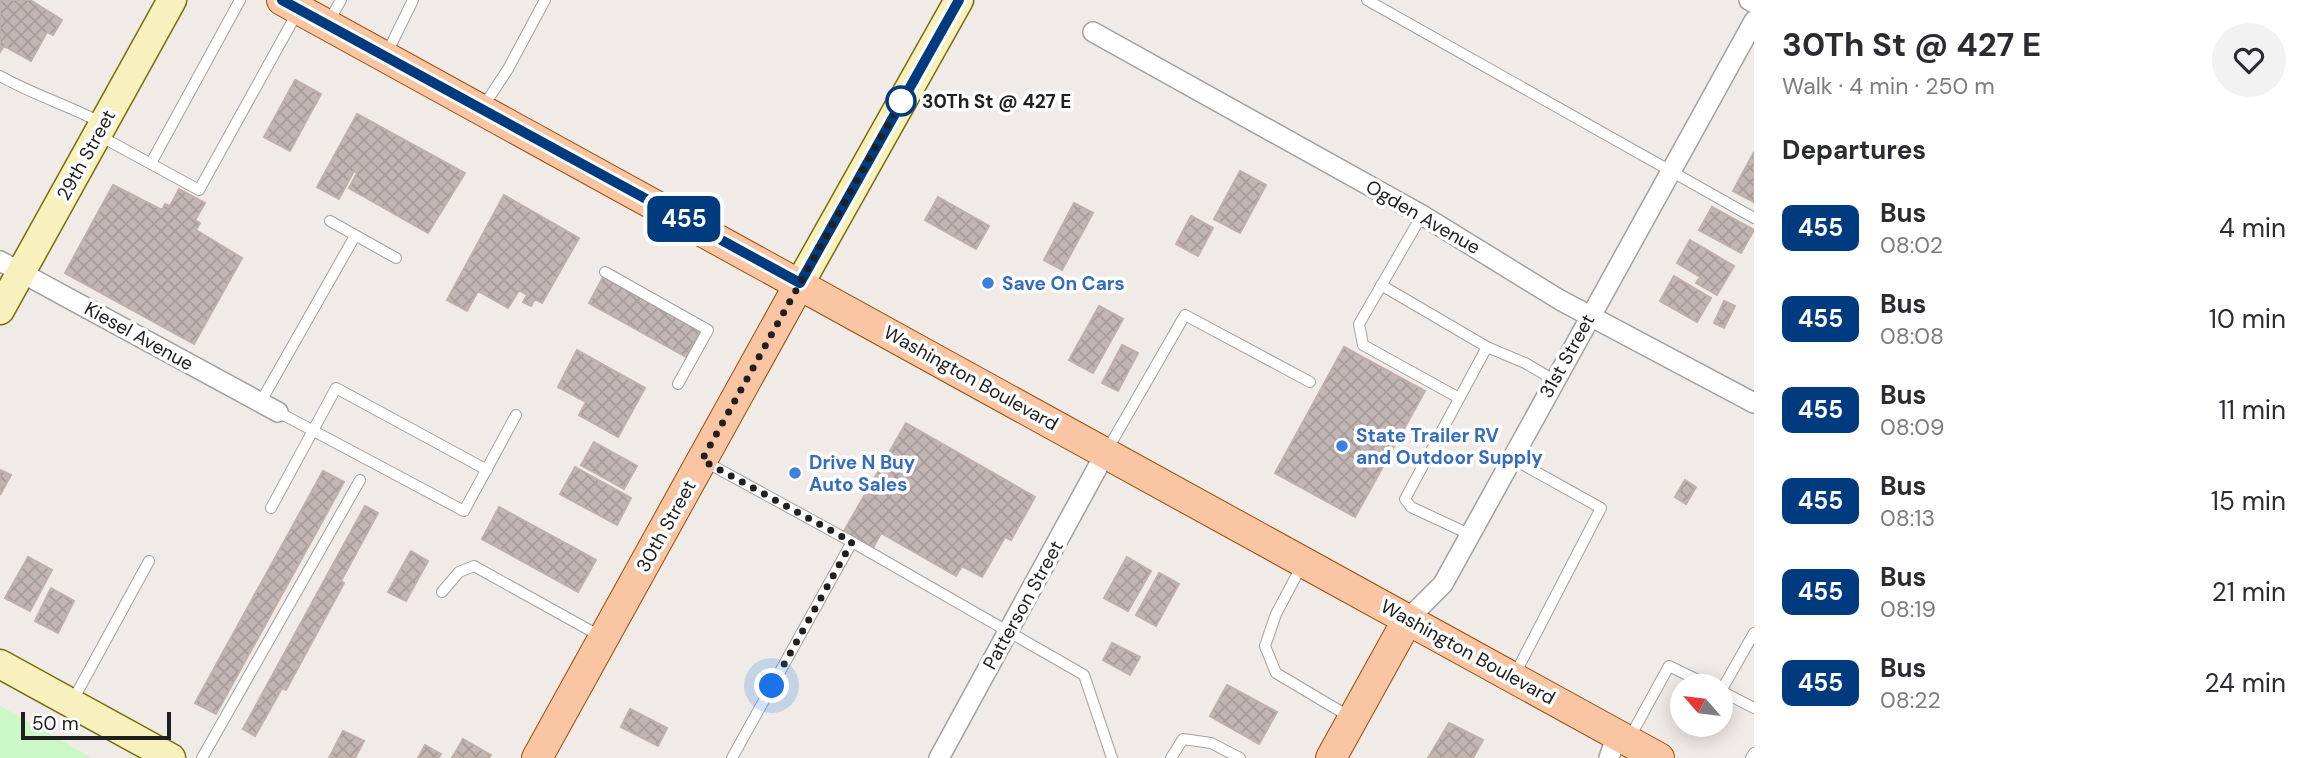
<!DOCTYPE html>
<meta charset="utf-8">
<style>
body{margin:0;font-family:"DM Sans",sans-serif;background:#f2f2f3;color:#2b2b33;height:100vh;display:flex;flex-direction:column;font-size:26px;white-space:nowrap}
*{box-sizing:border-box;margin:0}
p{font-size:23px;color:#7c7c81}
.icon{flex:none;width:38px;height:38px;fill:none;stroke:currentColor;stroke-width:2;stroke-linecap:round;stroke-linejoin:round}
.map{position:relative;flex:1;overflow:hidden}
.side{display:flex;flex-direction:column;background:#fff;width:560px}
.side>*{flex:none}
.badge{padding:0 14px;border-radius:10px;font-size:24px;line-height:46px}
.needle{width:46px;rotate:298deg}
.buttons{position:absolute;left:1670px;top:674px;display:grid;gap:14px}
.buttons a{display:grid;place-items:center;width:63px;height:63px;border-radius:50%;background:#fff;box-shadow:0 4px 18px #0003;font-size:35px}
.scale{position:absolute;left:21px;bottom:18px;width:150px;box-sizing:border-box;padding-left:7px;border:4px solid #202020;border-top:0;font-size:19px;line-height:24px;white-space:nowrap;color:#202020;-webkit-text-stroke:5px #fff;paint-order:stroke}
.you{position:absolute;width:35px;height:35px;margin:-18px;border:5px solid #fff;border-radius:50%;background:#1a73e8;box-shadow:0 0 0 10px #1a73e833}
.map>.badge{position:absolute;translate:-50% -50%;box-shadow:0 0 0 4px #fff}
h2{padding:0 28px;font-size:26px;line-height:63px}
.round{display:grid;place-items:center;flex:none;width:74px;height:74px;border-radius:37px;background:#f2f2f3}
.head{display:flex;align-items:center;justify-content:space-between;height:119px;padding:0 28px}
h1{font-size:33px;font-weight:700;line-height:52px}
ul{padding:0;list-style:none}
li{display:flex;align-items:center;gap:21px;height:91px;padding:0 28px}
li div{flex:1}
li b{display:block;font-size:26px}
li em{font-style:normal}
li .badge{min-width:77px;font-weight:700;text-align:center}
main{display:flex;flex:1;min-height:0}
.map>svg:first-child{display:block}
.park{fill:#caf8c6}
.building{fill:url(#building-cross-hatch);stroke:#c1b0a9;stroke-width:2}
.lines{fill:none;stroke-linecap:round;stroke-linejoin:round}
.lane-casing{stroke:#a1a1a1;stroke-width:12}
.street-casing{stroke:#a1a1a1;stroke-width:22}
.secondary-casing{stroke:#766e08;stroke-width:31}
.primary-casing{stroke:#974d04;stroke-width:32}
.lane{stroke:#fff;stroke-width:10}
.street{stroke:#fff;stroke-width:19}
.secondary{stroke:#f8f1bd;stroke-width:28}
.primary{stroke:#f9c5a2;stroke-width:30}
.line-casing{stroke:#fff;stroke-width:16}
.line{stroke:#003b80;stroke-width:10}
.walk{stroke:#202020;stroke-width:7;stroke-dasharray:0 12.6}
.stop-dot{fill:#fff;stroke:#003b80;stroke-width:3.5}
.shop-dot{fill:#3f7fe0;stroke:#fff;stroke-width:2.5}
.labels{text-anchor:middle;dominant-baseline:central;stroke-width:7;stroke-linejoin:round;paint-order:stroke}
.stop-label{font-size:19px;font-weight:bold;fill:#202020;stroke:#fff;text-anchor:start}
.street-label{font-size:19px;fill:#202020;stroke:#fff}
.shop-label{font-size:19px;font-weight:bold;fill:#366cbe;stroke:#fff;text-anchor:start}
</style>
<main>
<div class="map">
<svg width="1754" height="758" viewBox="0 0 1754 758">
<defs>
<pattern id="building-cross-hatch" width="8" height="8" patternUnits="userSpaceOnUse" patternTransform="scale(1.75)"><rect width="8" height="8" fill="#c1b6b3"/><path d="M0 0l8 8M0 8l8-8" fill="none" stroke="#a69c9a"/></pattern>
</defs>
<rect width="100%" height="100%" fill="#f0ebe7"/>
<path class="park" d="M 0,706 L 92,758 L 0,758 Z"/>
<path class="building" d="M 0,0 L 30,0 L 62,20 L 53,35 L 47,32 L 31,61 L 4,46 L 0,52 Z
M 295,80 L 321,94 L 290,151 L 264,137 Z
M 357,114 L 465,173 L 428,233 L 349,188 L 357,173 L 354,171 L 339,199 L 317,187 Z
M 1754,152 L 1754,202 L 1733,191 Z
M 1240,171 L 1266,185 L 1240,233 L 1214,219 Z
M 113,185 L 162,210 L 165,204 L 170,206 L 179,189 L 205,203 L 195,220 L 200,223 L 196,230 L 242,258 L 194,344 L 65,273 Z
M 504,195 L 579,238 L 542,303 L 535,299 L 531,306 L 523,302 L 527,295 L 519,290 L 508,308 L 478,291 L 467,311 L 447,300 Z
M 938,197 L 989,226 L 976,249 L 925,220 Z
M 1074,203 L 1093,213 L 1062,270 L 1044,260 Z
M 1712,207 L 1754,230 L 1741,253 L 1699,230 Z
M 1191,216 L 1213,228 L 1198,256 L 1176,244 Z
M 1690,240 L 1734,266 L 1717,295 L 1696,283 L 1700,277 L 1677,263 Z
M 1674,276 L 1711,298 L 1697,322 L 1660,301 Z
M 603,277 L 700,331 L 686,357 L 589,303 Z
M 1724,301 L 1735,306 L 1724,328 L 1714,323 Z
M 1099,306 L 1123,319 L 1093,373 L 1069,360 Z
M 1122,345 L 1138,353 L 1118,391 L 1102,383 Z
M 1344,347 L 1425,391 L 1355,517 L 1275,473 Z
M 577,350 L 645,388 L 618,437 L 579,415 L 586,402 L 558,387 Z
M 906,423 L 1035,497 L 1011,540 L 1005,537 L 982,577 L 962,566 L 956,576 L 881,533 L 873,548 L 844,531 Z
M 594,442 L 637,466 L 624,489 L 581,465 Z
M 575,467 L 631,498 L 617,525 L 560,494 Z
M 0,470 L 11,475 L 0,495 Z
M 323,471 L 344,482 L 216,714 L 195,703 Z
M 1685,480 L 1696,487 L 1686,504 L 1675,497 Z
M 365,506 L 378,513 L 341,581 L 344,583 L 286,690 L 282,688 L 255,736 L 243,729 Z
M 499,507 L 596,560 L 578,592 L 482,539 Z
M 411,551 L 428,561 L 406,601 L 388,592 Z
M 28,557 L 52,570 L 30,611 L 5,598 Z
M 1127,557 L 1151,571 L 1128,611 L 1104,598 Z
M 1159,573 L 1179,584 L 1156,626 L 1136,615 Z
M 51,588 L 74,601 L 58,633 L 35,621 Z
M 1112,643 L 1140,657 L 1130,675 L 1103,660 Z
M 1227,685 L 1277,712 L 1259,744 L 1210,716 Z
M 630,709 L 667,728 L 658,746 L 621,727 Z
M 1449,723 L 1483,740 L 1473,758 L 1428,758 Z
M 343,731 L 364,741 L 355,758 L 329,758 Z
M 463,739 L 491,755 L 489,758 L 452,758 Z
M 425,745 L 441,754 L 438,758 L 418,758 Z"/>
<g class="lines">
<defs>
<path id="lane" d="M 1367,0 L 1754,218
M 329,21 L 341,0
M 387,53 L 413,0
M 0,76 C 32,94 67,105 100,122
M 483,107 L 508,69 L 545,0
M 98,135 L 199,190 L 297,13
M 151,163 L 240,0
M 1422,215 L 1359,324 L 1363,345 L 1459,398
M 330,221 L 396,258
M 605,272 L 708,330 L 678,384
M 1381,285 L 1487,347
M 260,403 L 355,236
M 278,412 L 464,511 L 516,415
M 1106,452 L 1185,315 L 1310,382
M 1511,458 L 1601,508 L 1515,674
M 704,461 L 852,542 L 732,758
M 271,508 L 336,388 L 487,470
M 1471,535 L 1411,507 L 1405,499 L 1487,347 L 1525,363 L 1554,380
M 852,542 L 1084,675 L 1112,758
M 1302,565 L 1276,614 L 1265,646 L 1276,673 L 1350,717
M 442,592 L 459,572 L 474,566 L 600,636
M 1754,633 L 1721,691 L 1754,708
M 73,700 L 149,561
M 1630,737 L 1669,666 L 1710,686
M 202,758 L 360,480
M 1171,758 L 1183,739 L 1211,743 L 1240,758
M 1751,758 L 1754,753"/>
<path id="street" d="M 1749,0 L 1754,3
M 1093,32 L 1422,215 L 1560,300 L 1754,403
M 0,261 L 278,412
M 1408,619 L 1443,584 L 1754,21
M 939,758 L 1106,452
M 1609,758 L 1617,734"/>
<path id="secondary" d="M 800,283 L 959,0
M 0,310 L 172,0
M 0,664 L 171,758"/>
<path id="primary" d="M 282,0 L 1659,758
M 537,758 L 800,283
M 1331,758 L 1408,619"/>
</defs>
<use href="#lane" class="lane-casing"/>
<use href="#street" class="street-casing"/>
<use href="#secondary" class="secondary-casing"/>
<use href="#primary" class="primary-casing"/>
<use href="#lane" class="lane"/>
<use href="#street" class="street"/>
<use href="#secondary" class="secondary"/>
<use href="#primary" class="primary"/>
</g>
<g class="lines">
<defs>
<path id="line" d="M 282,0 L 800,283 L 959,0"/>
</defs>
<use href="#line" class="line-casing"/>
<use href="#line" class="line"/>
<path class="walk" d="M 772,686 L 852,542 L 702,460 L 901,101"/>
</g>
<circle class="stop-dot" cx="901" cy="101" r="14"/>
<g class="shop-dot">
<circle cx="988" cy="283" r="7"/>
<circle cx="1342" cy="446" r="7"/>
<circle cx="795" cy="473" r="7"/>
</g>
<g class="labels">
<g class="stop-label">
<text x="922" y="101">30Th St @ 427 E</text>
</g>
<g class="street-label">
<text transform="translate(86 155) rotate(-61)">29th Street</text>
<text transform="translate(1423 217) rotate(30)">Ogden Avenue</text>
<text transform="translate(139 336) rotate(29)">Kiesel Avenue</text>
<text transform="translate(1567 356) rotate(-61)">31st Street</text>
<text transform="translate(971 378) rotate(29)">Washington Boulevard</text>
<text transform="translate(666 526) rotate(-61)">30th Street</text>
<text transform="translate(1023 605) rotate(-61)">Patterson Street</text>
<text transform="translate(1468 652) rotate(29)">Washington Boulevard</text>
</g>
<g class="shop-label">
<text x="1002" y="283">Save On Cars</text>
<text x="1356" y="435">State Trailer RV<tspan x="1356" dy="22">and Outdoor Supply</tspan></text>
<text x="809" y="462">Drive N Buy<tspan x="809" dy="22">Auto Sales</tspan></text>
</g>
</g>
</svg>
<div class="buttons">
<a><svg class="needle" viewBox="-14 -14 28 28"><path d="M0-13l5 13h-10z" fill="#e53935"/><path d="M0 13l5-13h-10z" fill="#7c7c81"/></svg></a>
</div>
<div class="scale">50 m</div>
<div class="you" style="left:772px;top:686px"></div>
<b class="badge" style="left:684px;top:219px;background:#003b80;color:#fff">455</b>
</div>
<section class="side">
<div class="head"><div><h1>30Th St @ 427 E</h1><p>Walk · 4 min · 250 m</p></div><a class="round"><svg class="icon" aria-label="heart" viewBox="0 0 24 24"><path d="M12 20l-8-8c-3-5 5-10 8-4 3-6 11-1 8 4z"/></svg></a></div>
<h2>Departures</h2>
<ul>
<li><span class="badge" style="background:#003b80;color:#fff">455</span><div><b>Bus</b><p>08:02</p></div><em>4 min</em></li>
<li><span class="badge" style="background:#003b80;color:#fff">455</span><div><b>Bus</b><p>08:08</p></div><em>10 min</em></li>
<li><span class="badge" style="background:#003b80;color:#fff">455</span><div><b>Bus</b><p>08:09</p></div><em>11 min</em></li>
<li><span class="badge" style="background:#003b80;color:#fff">455</span><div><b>Bus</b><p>08:13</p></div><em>15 min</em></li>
<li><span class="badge" style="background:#003b80;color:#fff">455</span><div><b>Bus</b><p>08:19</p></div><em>21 min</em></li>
<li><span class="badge" style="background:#003b80;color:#fff">455</span><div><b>Bus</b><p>08:22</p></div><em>24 min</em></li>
</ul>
</section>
</main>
